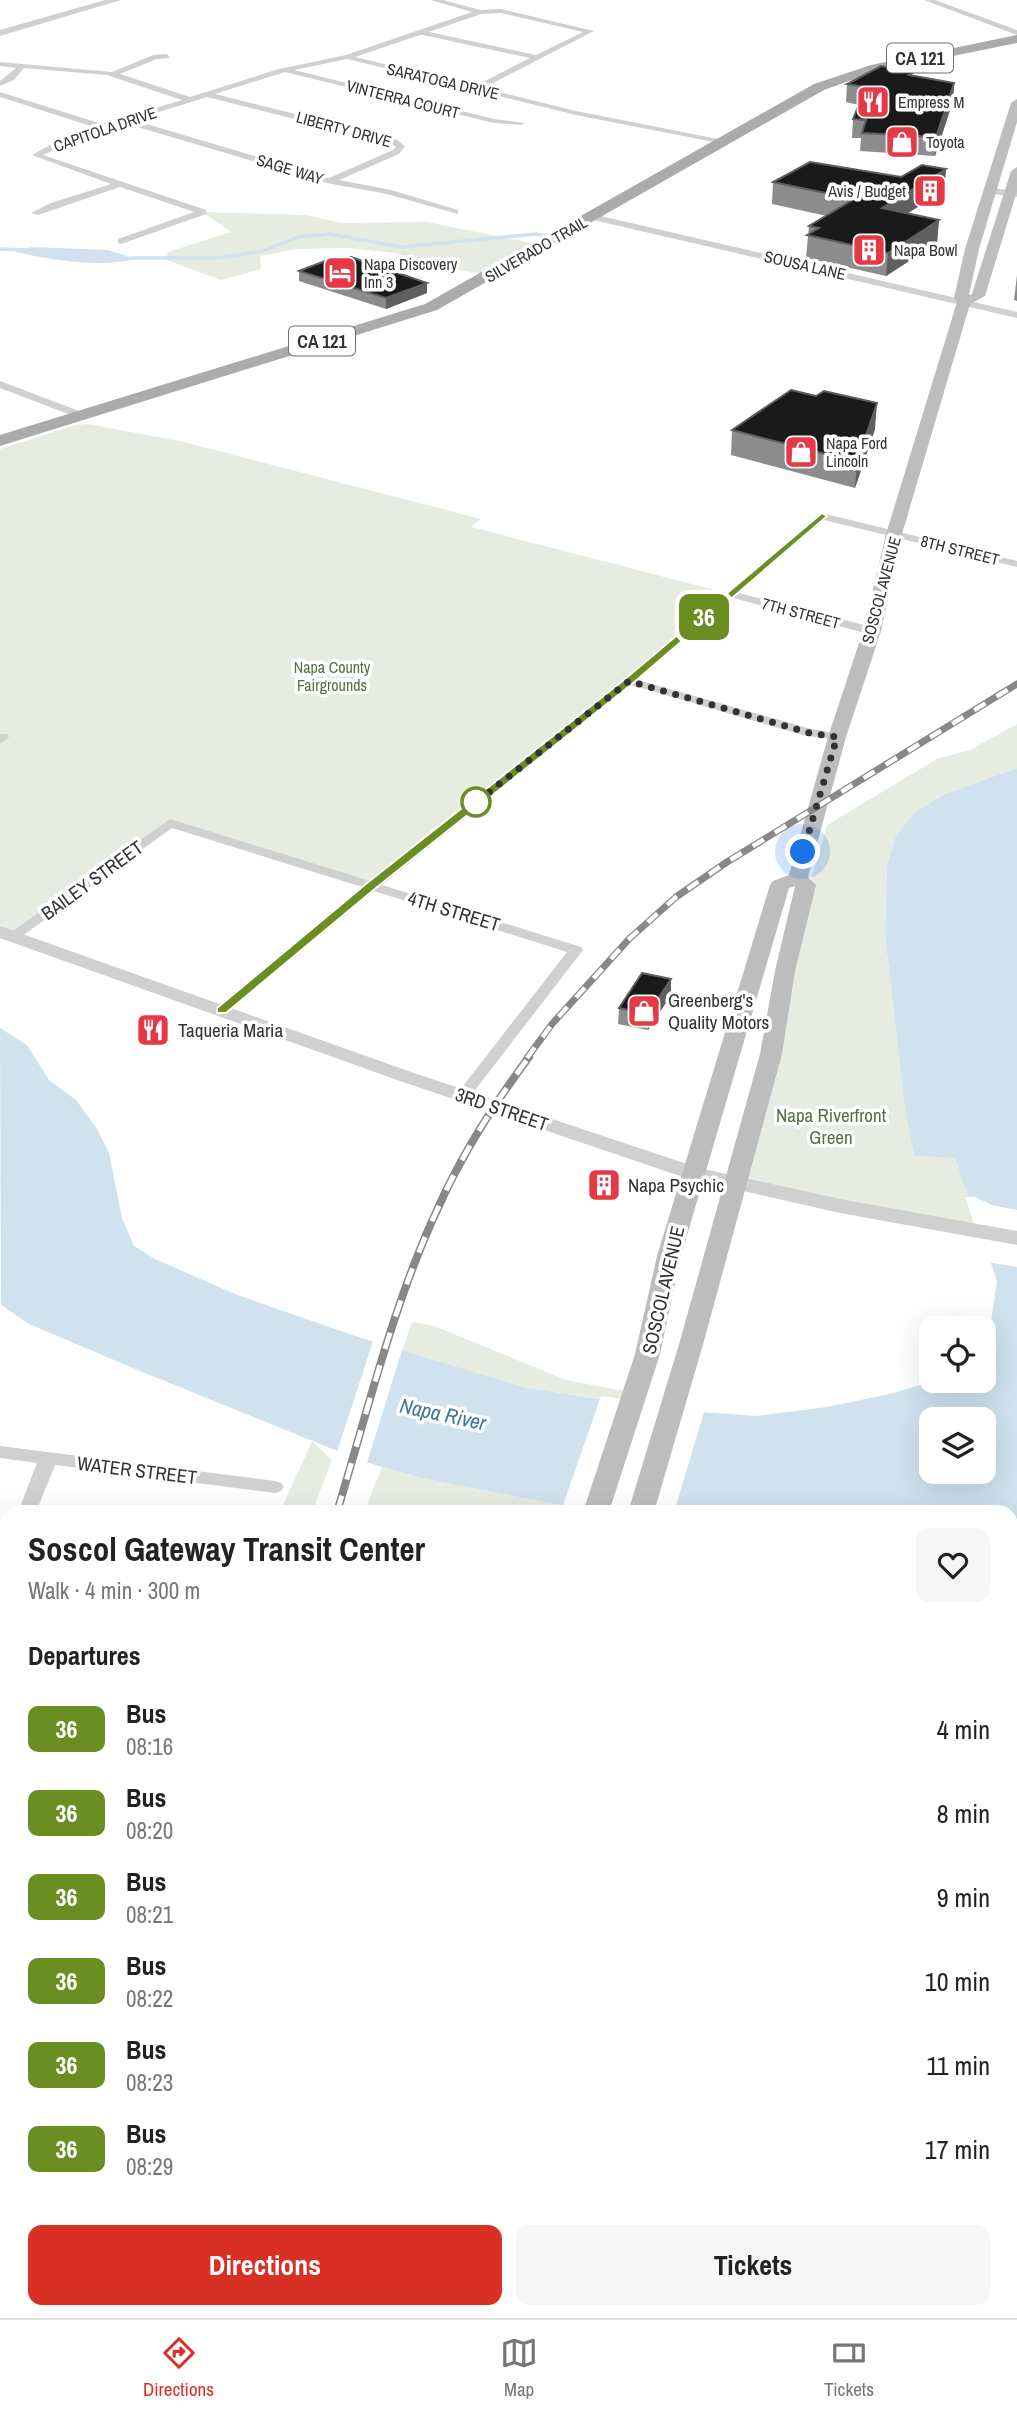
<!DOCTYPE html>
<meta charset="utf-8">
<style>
body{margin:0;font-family:"Archivo Narrow",sans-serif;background:#f6f6f6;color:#222;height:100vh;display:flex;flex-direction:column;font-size:26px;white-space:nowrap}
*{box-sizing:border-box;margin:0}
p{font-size:23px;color:#767676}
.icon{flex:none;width:38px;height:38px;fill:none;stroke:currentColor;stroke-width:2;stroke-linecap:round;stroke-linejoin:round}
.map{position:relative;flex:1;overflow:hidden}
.drawer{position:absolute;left:0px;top:1505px;width:1018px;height:814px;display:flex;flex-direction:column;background:#fff;border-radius:21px 21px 0 0;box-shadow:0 7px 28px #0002}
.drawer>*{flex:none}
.badge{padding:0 14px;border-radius:10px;font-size:24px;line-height:46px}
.tools{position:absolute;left:919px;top:1316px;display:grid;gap:14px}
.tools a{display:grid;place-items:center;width:77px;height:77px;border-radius:14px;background:#fff;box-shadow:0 7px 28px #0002;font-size:35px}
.you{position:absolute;width:35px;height:35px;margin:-18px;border:5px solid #fff;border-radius:50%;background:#1a73e8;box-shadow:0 0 0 10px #1a73e833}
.map>.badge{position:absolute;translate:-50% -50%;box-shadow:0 0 0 4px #fff}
h2{padding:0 28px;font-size:26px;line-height:63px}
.round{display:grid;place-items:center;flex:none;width:74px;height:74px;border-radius:14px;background:#f6f6f6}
.summary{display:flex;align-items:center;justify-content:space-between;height:119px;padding:0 28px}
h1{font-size:33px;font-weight:700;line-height:52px}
.cta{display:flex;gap:14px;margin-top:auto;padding:14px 28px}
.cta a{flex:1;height:80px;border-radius:14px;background:#d93025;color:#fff;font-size:28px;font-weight:700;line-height:80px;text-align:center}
.cta a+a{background:#f6f6f6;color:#222}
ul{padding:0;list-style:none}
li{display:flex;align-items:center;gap:21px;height:84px;padding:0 28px}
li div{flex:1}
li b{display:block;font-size:26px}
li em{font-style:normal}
li .badge{min-width:77px;font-weight:700;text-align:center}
.dock{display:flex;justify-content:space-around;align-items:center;height:98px;border-top:2px solid #e0e0e0;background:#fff;font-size:19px;color:#767676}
.dock a{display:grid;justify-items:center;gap:4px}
.dock .on{color:#d93025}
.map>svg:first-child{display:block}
.green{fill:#e6ecdf}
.water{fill:#cfe2ee;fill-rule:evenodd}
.pier{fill:#fff}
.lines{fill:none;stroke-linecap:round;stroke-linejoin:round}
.stream{stroke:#cfe2ee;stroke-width:3.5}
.minor{fill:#d0d0d0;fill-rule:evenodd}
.tertiary{fill:#d0d0d0;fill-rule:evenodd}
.secondary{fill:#bdbdbd;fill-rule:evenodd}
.primary{fill:#ababab;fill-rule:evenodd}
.rail-far2-casing{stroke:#888;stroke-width:7}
.rail-far1-casing{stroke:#888;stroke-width:8}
.rail-casing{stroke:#888;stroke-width:10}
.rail-far2{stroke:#fff;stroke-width:4.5;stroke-dasharray:13;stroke-linecap:butt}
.rail-far1{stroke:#fff;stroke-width:5;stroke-dasharray:17;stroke-linecap:butt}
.rail{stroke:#fff;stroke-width:7;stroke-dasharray:21;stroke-linecap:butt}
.wall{fill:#8c8c8c}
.shaded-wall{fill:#5f5f5f}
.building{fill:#1a1a1a;stroke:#5f5f5f;stroke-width:2}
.line{fill:#6b8e23;stroke:#fff;stroke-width:2}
.walk{stroke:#333;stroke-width:7;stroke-dasharray:0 12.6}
.stop-dot{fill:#fff;stroke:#6b8e23;stroke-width:3.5}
.labels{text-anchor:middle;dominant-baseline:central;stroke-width:7;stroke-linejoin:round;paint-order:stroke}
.far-street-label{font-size:16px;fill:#333;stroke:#fff}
.far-poi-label{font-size:16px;fill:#333;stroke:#fff;text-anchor:start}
.far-park-label{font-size:16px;fill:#56703f;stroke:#fff}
.shield{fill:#fff;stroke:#707070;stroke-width:2}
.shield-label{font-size:18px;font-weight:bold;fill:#333}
.street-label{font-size:19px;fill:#333;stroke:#fff}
.poi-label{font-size:19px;fill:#333;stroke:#fff;text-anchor:start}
.park-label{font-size:19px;fill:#56703f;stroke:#fff}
.water-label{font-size:21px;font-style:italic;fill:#3f7597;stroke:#fff}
</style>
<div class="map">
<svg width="1017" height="2318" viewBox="0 0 1017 2318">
<rect width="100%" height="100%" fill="#fff"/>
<path class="green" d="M 203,212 L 306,215 L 341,223 L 427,222 L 541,245 L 489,276 L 422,262 L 395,253 L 349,248 L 297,249 L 260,256 L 261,269 L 221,280 L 166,260 L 168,252 L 231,232 Z
M 87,424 L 180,441 L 481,519 L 471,527 L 730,594 L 372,886 L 171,823 L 13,936 L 0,932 L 0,449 L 76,425 Z
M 1017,724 L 1017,768 L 945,794 L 914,813 L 895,837 L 887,866 L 885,935 L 905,1110 L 914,1156 L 955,1158 L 982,1231 L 734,1183 L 788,961 L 827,825 L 937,759 L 972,749 Z
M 412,1322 L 434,1326 L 566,1380 L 635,1393 L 632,1404 L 523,1387 L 402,1351 Z
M 312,1441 L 332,1460 L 312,1512 L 280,1512 Z
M 382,1467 L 421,1478 L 596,1512 L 364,1512 Z
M 1017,1635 L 1017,1955 L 1012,1953 L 1012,1642 Z
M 7,1835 L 7,2184 L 0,2186 L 0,1836 Z"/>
<path class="water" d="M 31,247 L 108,250 L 136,259 C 99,268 53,260 15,252 Z
M 1017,768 L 1017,1635 L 1012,1642 L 1012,1512 L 596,1512 L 421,1478 L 362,1461 L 140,1371 L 29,1324 L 1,1305 L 0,1028 L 27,1045 L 49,1080 L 76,1100 L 97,1129 L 109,1153 L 122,1218 L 134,1246 L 155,1259 L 235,1294 L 358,1337 L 523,1387 L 661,1409 L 756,1416 L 827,1407 L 894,1393 L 932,1381 L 984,1381 L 984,1345 L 988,1341 L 997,1281 L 955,1158 L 914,1156 L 905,1110 L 885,935 L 887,866 L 895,837 L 914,813 L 945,794 ZM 931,1419 L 984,1419 L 984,1472 L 931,1472 Z"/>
<path class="pier" d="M 965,1197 L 975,1197 L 992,1205 L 1017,1210 L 1017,1267 L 987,1262 Z
M 374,1338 L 403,1347 L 366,1466 L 336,1455 Z
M 601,1396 L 705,1409 L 674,1512 L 580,1512 L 562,1508 Z"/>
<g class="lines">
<path class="stream" d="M 0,249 L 30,250
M 131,258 L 218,258 L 263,251 L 298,237 L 330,234 L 402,247 L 536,234 L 545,236"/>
<path class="minor" d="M 431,0 L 443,0 L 480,10 L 501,9 L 594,31 L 483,88 L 576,111 L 728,141 L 724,144 L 576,115 L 347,59 L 294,70 L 494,119 L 525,123 L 521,125 L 494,123 L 285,72 L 215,94 L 396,139 L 405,146 L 399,154 L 339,180 L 391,190 L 458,210 L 458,214 L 387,194 L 327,183 L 124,123 L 73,141 L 43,155 L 206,210 L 206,214 L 121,244 L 118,243 L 118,239 L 194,212 L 120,187 L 38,215 L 31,213 L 51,203 L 111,184 L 32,155 L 50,145 L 94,127 L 0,97 L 0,92 L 102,124 L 182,100 L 107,75 L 24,68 L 14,80 L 0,86 L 0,81 L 16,68 L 0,66 L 0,62 L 112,72 L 153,55 L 167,54 L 170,58 L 157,59 L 120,74 L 190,97 L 279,69 L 346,55 L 472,12 ZM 501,13 L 583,32 L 536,55 L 429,32 L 481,14 ZM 420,35 L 423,35 L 530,58 L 475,86 L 355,57 ZM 207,97 L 390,143 L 396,147 L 393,150 L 329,178 L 133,120 Z
M 924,0 L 935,0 L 1017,30 L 1017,35 Z
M 990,188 L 1017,191 L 1017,197 L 987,193 L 986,191 Z
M 592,214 L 1017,312 L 1017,318 L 589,219 L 588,217 Z
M 0,381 L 87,414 L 88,416 L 79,418 L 0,388 Z
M 822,513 L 1017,561 L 1017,567 L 824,520 L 739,593 L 876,628 L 876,634 L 872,635 L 733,598 L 638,680 L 811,729 L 841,734 L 841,740 L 806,736 L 631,685 L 382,885 L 581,947 L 583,950 L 469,1098 L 459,1098 L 456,1095 L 567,952 L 374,891 L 227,1013 L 217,1013 L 215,1010 L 217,1007 L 362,887 L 172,828 L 18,939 L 13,940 L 6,936 L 170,819 L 370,881 L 625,678 Z
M 0,734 L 7,734 L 9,737 L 0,744 Z
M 0,1446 L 275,1481 L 281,1483 L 284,1487 L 281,1491 L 275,1493 L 55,1465 L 36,1512 L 18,1512 L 37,1463 L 0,1458 Z
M 7,1555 L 7,1584 L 0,1587 L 0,1558 Z
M 372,2312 L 415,2312 L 418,2318 L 375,2318 Z
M 581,2312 L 605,2312 L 604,2318 L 580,2318 Z"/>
<path class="tertiary" d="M 105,0 L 121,0 L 0,36 L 0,30 Z
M 0,926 L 414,1073 L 699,1168 L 840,1199 L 1017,1231 L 1017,1245 L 840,1213 L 686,1178 L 400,1081 L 0,938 Z"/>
<path class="secondary" d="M 1017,99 L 1017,122 L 979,249 L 969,295 L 972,294 L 1011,171 L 1017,167 L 1017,191 L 985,296 L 970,304 L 902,534 L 881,631 L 846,737 L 808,877 L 816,885 L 795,971 L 782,1054 L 704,1341 L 654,1512 L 628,1512 L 680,1341 L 760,1054 L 775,971 L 795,886 L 789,888 L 681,1256 L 660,1354 L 609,1512 L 583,1512 L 635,1354 L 657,1256 L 770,885 L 773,881 L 789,875 L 828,737 L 863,631 L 886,534 L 957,302 L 954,298 L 965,249 L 1011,103 Z
M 0,1596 L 7,1597 L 7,1617 L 0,1616 Z
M 1012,1723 L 1017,1723 L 1017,1745 L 1012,1745 Z
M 297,2312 L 331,2312 L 329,2318 L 295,2318 Z
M 358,2312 L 392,2312 L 390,2318 L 356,2318 Z"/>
<path class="primary" d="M 1017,35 L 1017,43 L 874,72 L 824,90 L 437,310 L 0,446 L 0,435 L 425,304 L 814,84 L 871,65 Z"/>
<defs>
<path id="rail-far2" d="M 527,1058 L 552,1024 L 629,939 L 676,897 L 727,862 L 1017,684"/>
<path id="rail-far1" d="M 337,1512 C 368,1410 393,1304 438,1208 C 462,1154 494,1104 529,1057"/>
<path id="rail" d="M 91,2318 L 93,2312"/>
</defs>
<use href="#rail-far2" class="rail-far2-casing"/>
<use href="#rail-far1" class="rail-far1-casing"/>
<use href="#rail" class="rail-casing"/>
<use href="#rail-far2" class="rail-far2"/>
<use href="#rail-far1" class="rail-far1"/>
<use href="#rail" class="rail"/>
</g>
<path class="wall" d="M 914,76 L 954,83 L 953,101 L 935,156 L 860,151 L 861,138 L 852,138 L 853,119 L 859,105 L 846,102 L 847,84 Z
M 946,169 L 944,191 L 908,213 L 939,220 L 937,243 L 886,276 L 806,258 L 809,226 L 827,216 L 772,204 L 773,182 L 901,177 Z
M 299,271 L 427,283 L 427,293 L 386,309 L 299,281 Z
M 1017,275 L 1017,301 L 1014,300 Z
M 875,429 L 855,488 L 731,455 L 732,430 Z
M 671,979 L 671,995 L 648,1030 L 618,1024 L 619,1008 Z"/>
<path class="shaded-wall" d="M 954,83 L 953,101 L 935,156 L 936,137 Z
M 946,169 L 944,191 L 880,230 L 882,208 Z
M 939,220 L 937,243 L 886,276 L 888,253 Z
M 427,283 L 427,293 L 386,309 L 386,298 Z
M 877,403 L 875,429 L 855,488 L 857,462 Z
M 671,979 L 671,995 L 648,1030 L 648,1014 Z"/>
<path class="building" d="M 881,66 L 914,72 L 909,75 L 954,83 L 936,137 L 862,133 L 866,120 L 853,119 L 866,87 L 847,84 Z
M 810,162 L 901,177 L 922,165 L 946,169 L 882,208 L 939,220 L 888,253 L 807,235 L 819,228 L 809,226 L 854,199 L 773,182 Z
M 351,257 L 427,283 L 386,298 L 299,271 L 325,261 L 340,262 Z
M 791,390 L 816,396 L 824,391 L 877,403 L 857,462 L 732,430 Z
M 642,973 L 671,979 L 648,1014 L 619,1008 Z"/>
<path class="line" d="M 822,513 L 827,516 L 825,518 L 632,684 L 376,888 L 226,1013 L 217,1013 L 217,1008 L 367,883 L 625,679 Z"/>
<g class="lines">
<path class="walk" d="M 476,802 L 473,805 L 629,681 L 810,733 L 837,737 L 803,852"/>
</g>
<defs>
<symbol id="restaurant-square" viewBox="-11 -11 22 22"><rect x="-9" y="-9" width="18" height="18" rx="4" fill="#e63946" stroke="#fff"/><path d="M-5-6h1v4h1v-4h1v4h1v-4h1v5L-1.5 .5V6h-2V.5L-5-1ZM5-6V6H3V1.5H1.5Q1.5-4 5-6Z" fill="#fff"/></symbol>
<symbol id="shop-square" viewBox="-11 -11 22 22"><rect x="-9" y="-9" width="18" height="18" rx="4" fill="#e63946" stroke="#fff"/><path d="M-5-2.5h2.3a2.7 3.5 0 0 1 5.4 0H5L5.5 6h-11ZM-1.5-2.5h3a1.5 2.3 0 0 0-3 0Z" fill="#fff"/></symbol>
<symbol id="building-square" viewBox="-11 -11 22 22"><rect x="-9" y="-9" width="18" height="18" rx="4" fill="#e63946" stroke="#fff"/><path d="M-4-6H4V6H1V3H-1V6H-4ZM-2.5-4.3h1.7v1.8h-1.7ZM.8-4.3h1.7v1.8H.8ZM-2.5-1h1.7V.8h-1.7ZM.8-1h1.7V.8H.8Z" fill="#fff"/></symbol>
<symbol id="hotel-square" viewBox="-11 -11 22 22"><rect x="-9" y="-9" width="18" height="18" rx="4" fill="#e63946" stroke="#fff"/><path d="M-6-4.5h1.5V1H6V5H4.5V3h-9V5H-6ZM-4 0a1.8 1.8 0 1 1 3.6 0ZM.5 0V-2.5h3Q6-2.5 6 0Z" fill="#fff"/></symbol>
</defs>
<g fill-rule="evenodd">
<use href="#restaurant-square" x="854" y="83" width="38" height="38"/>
<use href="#shop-square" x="883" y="123" width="38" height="38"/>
<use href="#building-square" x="911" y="172" width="38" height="38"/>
<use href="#building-square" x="850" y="231" width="38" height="38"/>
<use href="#hotel-square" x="321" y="254" width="38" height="38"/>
<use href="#shop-square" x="782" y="433" width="38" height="38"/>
<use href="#shop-square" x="625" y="992" width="38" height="38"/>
<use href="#restaurant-square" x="134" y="1011" width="38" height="38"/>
<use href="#building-square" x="585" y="1166" width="38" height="38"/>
</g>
<circle class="stop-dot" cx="476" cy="802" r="14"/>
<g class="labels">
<g class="far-street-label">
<text transform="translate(443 81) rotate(13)">SARATOGA DRIVE</text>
<text transform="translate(403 99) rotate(14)">VINTERRA COURT</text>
<text transform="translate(105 129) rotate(-19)">CAPITOLA DRIVE</text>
<text transform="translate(344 129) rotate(15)">LIBERTY DRIVE</text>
<text transform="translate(290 169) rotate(17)">SAGE WAY</text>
<text transform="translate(536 249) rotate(-30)">SILVERADO TRAIL</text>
<text transform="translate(805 265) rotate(13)">SOUSA LANE</text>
<text transform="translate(960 550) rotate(14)">8TH STREET</text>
<text transform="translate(881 590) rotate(-75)">SOSCOL AVENUE</text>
<text transform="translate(801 613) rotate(15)">7TH STREET</text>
</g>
<g class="far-poi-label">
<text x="898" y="102">Empress M</text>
<text x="926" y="142">Toyota</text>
<text x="906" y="191" text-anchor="end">Avis / Budget</text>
<text x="894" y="250">Napa Bowl</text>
<text x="364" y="264">Napa Discovery<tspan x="364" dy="18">Inn 3</tspan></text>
<text x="826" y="443">Napa Ford<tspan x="826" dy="18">Lincoln</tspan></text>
</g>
<g class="far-park-label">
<text x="332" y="667">Napa County<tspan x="332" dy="18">Fairgrounds</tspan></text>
</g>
<g class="shield">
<rect x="887" y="43.5" width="66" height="29" rx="5"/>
<rect x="289" y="326.5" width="66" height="29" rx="5"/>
</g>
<g class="shield-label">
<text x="920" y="58">CA 121</text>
<text x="322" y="341">CA 121</text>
</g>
<g class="street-label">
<text transform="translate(92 880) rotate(-36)">BAILEY STREET</text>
<text transform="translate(454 911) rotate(17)">4TH STREET</text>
<text transform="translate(502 1109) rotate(19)">3RD STREET</text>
<text transform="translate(663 1290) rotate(-77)">SOSCOL AVENUE</text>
<text transform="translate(137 1470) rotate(7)">WATER STREET</text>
</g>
<g class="poi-label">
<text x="668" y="1000">Greenberg's<tspan x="668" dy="22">Quality Motors</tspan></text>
<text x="178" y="1030">Taqueria Maria</text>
<text x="628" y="1185">Napa Psychic</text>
</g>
<g class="park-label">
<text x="831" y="1115">Napa Riverfront<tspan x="831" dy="22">Green</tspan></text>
</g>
<g class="water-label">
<text transform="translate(443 1414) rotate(12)">Napa River</text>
</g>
</g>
</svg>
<div class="tools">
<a><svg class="icon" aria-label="locate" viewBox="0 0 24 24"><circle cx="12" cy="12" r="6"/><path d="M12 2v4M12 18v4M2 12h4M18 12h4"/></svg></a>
<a><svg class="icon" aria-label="layers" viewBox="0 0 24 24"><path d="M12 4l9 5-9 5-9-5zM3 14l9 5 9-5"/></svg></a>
</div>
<div class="you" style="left:803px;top:852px"></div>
<b class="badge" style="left:704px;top:617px;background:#6b8e23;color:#fff">36</b>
<section class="drawer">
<div class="summary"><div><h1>Soscol Gateway Transit Center</h1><p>Walk · 4 min · 300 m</p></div><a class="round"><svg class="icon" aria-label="heart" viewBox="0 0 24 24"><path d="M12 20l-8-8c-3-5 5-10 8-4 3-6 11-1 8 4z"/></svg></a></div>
<h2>Departures</h2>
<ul>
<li><span class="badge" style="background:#6b8e23;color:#fff">36</span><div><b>Bus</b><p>08:16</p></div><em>4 min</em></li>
<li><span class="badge" style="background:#6b8e23;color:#fff">36</span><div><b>Bus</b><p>08:20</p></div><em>8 min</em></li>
<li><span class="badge" style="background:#6b8e23;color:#fff">36</span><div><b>Bus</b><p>08:21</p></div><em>9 min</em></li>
<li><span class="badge" style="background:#6b8e23;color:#fff">36</span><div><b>Bus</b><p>08:22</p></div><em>10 min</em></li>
<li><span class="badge" style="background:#6b8e23;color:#fff">36</span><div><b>Bus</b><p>08:23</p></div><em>11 min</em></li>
<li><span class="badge" style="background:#6b8e23;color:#fff">36</span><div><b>Bus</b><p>08:29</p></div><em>17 min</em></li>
</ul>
<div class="cta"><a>Directions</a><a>Tickets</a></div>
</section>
</div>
<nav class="dock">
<a class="on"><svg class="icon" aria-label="directions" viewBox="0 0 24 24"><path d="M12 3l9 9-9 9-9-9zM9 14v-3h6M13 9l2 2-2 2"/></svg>Directions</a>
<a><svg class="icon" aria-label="map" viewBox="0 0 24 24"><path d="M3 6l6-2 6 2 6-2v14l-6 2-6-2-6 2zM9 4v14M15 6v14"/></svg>Map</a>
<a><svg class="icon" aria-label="tickets" viewBox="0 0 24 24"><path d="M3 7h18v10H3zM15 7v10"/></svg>Tickets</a>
</nav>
